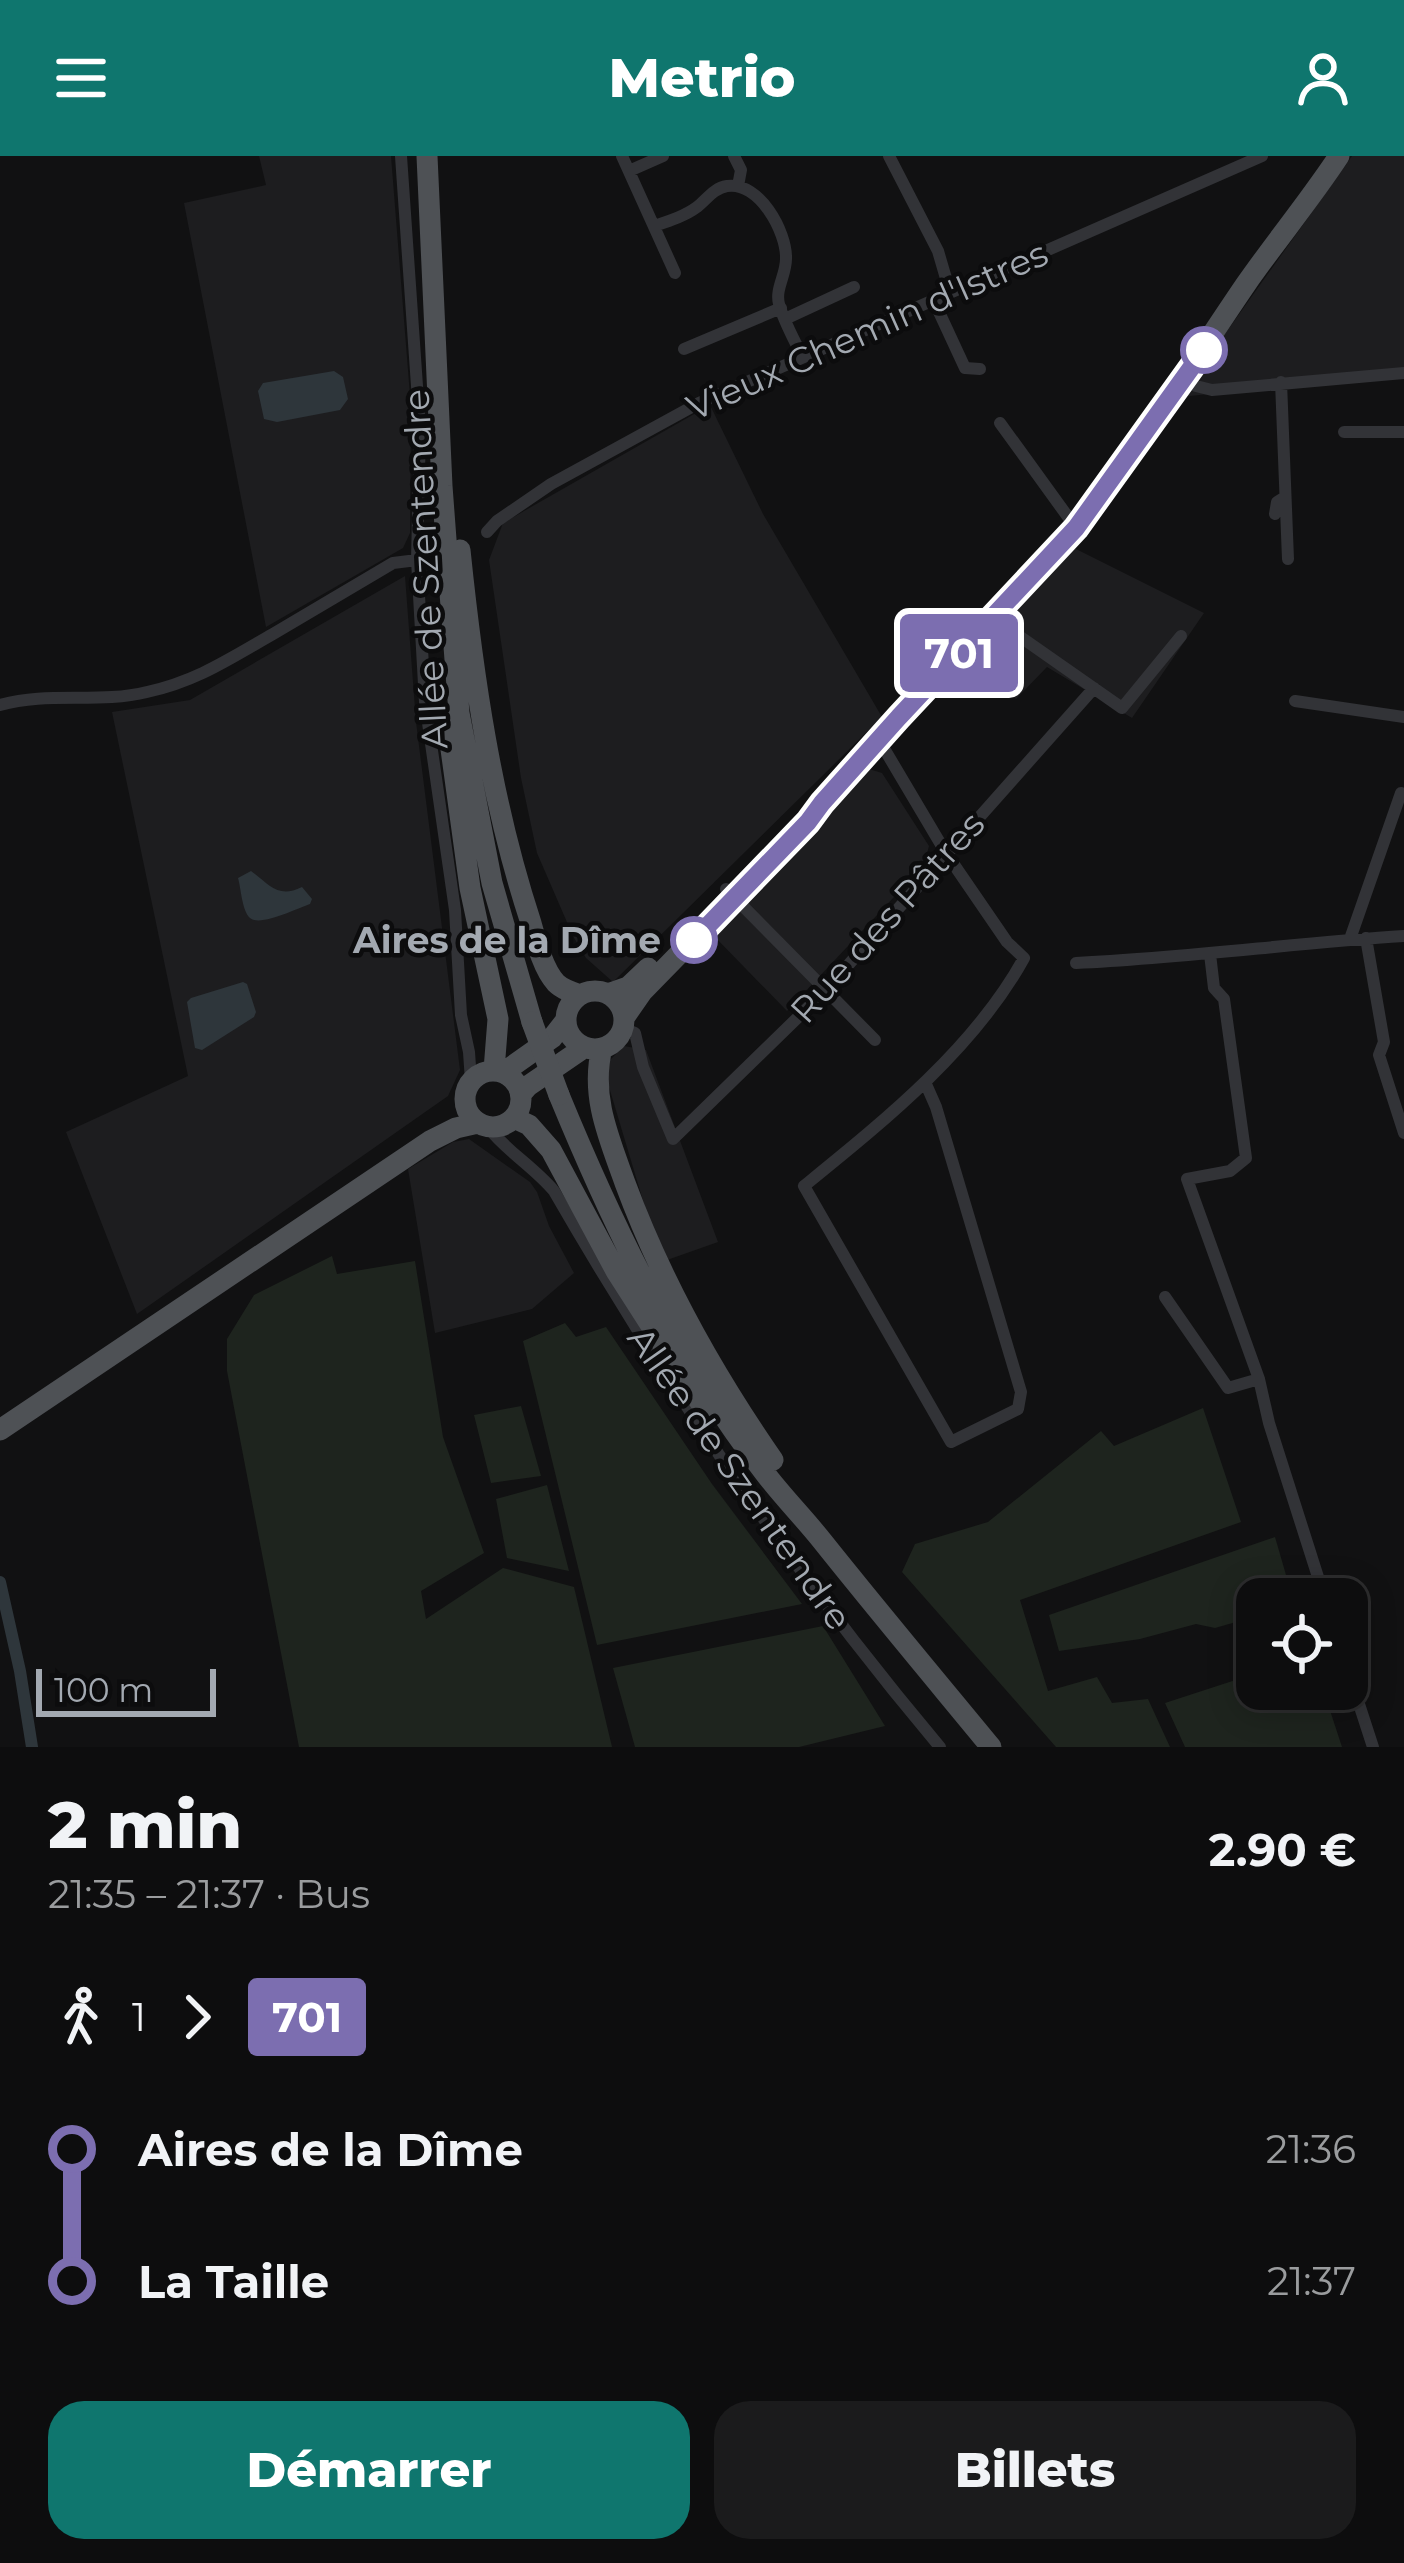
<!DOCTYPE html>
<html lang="fr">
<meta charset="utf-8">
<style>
body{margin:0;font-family:Montserrat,sans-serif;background:#1b1b1c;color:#f1f3f6;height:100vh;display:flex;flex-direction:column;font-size:45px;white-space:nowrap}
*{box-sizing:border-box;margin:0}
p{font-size:39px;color:#9a9c9e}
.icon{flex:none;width:66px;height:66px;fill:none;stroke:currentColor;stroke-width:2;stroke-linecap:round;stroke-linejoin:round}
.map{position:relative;height:1591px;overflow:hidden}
.panel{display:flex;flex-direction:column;background:#0d0d0e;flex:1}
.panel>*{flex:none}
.badge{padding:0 24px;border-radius:9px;font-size:42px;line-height:78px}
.tools{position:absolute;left:1236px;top:1422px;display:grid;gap:24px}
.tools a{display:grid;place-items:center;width:132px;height:132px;border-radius:24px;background:#0d0d0e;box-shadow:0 6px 30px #0003,0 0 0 3px #2d2d2e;font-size:60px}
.scale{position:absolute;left:36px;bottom:30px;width:180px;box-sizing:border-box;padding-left:12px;border:6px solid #a3a9b1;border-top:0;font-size:33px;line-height:42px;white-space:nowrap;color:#a3a9b1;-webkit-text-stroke:9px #0c0c0d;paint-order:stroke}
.map>.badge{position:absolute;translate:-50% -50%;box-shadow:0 0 0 6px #fff}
.legs{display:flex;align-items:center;gap:18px;height:132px;padding:0 48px;font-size:39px}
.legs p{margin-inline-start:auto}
.overview{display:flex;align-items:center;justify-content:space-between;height:204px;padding:0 48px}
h1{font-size:66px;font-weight:800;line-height:90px}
.action{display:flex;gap:24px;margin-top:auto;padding:24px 48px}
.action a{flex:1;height:138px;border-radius:36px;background:#0f766e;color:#fff;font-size:48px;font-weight:800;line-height:138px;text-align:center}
.action a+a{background:#1b1b1c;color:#f1f3f6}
ul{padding:0 48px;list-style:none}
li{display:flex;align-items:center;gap:42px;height:132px;font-size:45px}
li i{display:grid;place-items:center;width:18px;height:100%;margin:0 15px;background:currentColor}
li i::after{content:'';width:30px;height:30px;margin:-15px;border:9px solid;border-radius:50%;background:#0d0d0e}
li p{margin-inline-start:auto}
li:first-child i{background:linear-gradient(#0000 50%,currentColor 0)}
li:last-child i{background:linear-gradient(currentColor 50%,#0000 0)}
header{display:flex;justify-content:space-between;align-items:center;height:156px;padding:0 48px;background:#0f766e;color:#fff;font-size:54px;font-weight:800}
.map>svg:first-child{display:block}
.built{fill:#1d1d1f}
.green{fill:#1e241e}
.water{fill:#2e363b}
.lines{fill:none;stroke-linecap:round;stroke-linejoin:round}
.canal{stroke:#2e363b;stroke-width:12}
.minor{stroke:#323337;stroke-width:12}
.primary{stroke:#4e5155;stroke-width:21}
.primary-bridge{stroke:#4e5155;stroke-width:21}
.line-1-casing{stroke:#fff;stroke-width:27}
.line-1{stroke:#7c6eb0;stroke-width:18}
.stop-1-dot{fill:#fff;stroke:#7c6eb0;stroke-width:6}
.labels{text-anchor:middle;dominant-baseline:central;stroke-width:9;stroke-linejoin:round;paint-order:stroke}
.street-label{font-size:36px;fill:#a3a9b1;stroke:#0c0c0d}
.stop-label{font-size:36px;font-weight:bold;fill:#a3a9b1;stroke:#0c0c0d;text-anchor:end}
</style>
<header><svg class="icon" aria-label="menu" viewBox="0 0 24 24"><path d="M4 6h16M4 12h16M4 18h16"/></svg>Metrio<svg class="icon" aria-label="person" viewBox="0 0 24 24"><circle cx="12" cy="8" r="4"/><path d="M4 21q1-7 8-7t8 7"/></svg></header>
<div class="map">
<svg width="1404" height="1591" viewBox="0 0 1404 1591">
<rect width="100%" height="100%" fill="#111112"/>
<path class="built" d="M 259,0 L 391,0 L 411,252 L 410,377 L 403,392 L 266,471 L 184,47 L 266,29 Z
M 1352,0 L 1404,0 L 1404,218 L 1180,241 Z
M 710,249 L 763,358 L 882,561 L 613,826 L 586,802 L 573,780 L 537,697 L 521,622 L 489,404 L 503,367 Z
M 1070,390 L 1204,457 L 1132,562 L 1047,511 L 1016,543 L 977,505 Z
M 405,420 L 416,566 L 460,914 L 448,940 L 137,1158 L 66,976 L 188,920 L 112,556 L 190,544 Z
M 869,613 L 882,617 L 929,690 L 924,709 L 787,855 L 712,778 Z
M 624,890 L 646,894 L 718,1086 L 667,1104 L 650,1068 L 603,911 Z
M 469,983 L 530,1026 L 537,1036 L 549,1070 L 574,1117 L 532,1153 L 435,1177 L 408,1013 L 453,986 Z"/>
<path class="green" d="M 332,1100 L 337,1118 L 415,1105 L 443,1281 L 484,1397 L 421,1435 L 426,1463 L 503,1412 L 574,1431 L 612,1591 L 299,1591 L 227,1215 L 227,1183 L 254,1139 Z
M 565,1167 L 576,1181 L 606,1171 L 712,1328 L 802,1448 L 597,1489 L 523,1185 Z
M 521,1250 L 541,1320 L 491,1327 L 474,1259 Z
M 1203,1252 L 1241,1366 L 1020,1444 L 1048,1535 L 1097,1521 L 1112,1547 L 1148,1543 L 1170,1591 L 1056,1591 L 902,1416 L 915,1388 L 988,1366 L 1101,1275 L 1114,1290 Z
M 547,1329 L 569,1415 L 507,1402 L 496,1343 Z
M 1275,1381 L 1293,1443 L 1257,1443 L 1257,1460 L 1215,1472 L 1196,1468 L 1140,1483 L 1059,1495 L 1049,1459 Z
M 823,1470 L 885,1570 L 799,1591 L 635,1591 L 613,1512 Z
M 1257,1517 L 1257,1533 L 1323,1533 L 1342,1591 L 1185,1591 L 1165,1547 Z"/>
<path class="water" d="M 334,215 L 343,221 L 348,243 L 340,254 L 277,266 L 264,263 L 258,235 L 263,227 Z
M 251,715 C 270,729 278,743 302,731 L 312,743 L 310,748 C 298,752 260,771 250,762 C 242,755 241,732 238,722 Z
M 243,826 L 247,828 L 256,856 L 254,861 L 202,894 L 195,892 L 187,846 L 191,842 Z"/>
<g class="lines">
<path class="canal" d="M 0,1426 L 20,1515 L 32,1591"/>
<path class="minor" d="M 401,0 L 420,273 L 417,404 L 425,546 L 455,754 L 461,859 L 469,896 L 471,925
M 622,0 L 675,117
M 734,0 L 741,14 L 738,30
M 889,0 L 938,95 L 950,136
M 629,15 L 663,0
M 654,70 C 669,65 685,60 697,51 C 707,43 714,32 727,30 C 759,25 787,76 786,103 C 786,119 775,133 779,148 C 784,166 794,183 802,200
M 933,143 L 965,212 L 980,213
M 785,163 L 854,131
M 684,193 L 781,152
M 1185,221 L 1196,230 L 1212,234 L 1404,217
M 1281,226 L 1288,403
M 1000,267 L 1076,372
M 1344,276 L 1404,276
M 1275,358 L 1277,346 L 1285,341
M 487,376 L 497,365 L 551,328 L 699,247 L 1262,0
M 992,461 L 1122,552 L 1181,480
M 1295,545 L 1404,561
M 0,549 C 48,535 99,548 147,536 C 197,525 229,503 273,478 C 313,454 353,431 393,407 L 417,404
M 879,584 L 946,697 L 1007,786 L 1024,802 C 974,893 884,965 804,1030 L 951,1286 L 1018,1253 L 1021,1236 L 936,951 L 925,926
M 726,733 L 875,884
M 1366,782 L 1384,886 L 1379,899 L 1404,977
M 1350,783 L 1401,637
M 1210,798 L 1214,832 L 1224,843 L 1246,1002 L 1230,1015 L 1187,1023 L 1259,1223 L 1269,1267 L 1325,1443
M 1076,807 C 1186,802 1294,787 1404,780
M 623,872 L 635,877 L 643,911 L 673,983 L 826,834 L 1094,532
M 487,970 C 506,995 534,1011 554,1035 C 667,1231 794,1418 940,1591
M 1165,1141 L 1228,1232 L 1259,1223
M 1347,1511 L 1373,1591"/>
<path class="primary" d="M 427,0 L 442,330 L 459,557 L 492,727 L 532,866
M 460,394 C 473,520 491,646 531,767 C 536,785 543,813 556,827 C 562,833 571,836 580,839
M 447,564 L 470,732 L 498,863 L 494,914
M566 864a29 29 0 1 1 58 0a29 29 0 1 1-58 0Z
M 608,838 L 628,831 L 648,812
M 624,862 L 642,836 L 808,666 L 822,647 L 899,561 L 1076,372 C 1138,295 1190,210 1246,128 C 1276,85 1310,44 1339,0
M 602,892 C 590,940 609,982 625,1027 C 662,1127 712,1216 773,1304
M465 943a28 28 0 1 1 56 0a28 28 0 1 1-56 0Z
M 504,916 L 552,882 L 566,864
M 521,938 L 528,930 L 585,891
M 559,939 C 613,1070 677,1204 764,1316 C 782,1340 804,1362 823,1386 C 878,1455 935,1523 991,1591
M 514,962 L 529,969 L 551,994 L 616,1115 L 707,1257
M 0,1274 L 430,985 L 456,972 L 478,967"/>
<path class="primary-bridge" d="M 532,866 L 559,939"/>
</g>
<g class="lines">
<defs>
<path id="line-1" d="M 694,784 L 808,666 L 822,647 L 899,561 L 1076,372 L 1204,194"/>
</defs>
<use href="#line-1" class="line-1-casing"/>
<use href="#line-1" class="line-1"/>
</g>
<g class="stop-1-dot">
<circle cx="1204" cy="194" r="21"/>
<circle cx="694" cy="784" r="21"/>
</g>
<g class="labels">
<g class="street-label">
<text transform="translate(867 174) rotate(-24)">Vieux Chemin d'Istres</text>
<text transform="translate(425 413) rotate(-93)">Allée de Szentendre</text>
<text transform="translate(887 761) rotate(-48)">Rue des Pâtres</text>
<text transform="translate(740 1322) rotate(55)">Allée de Szentendre</text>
</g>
<g class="stop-label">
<text x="661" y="784">Aires de la Dîme</text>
</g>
</g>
</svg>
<div class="tools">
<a><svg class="icon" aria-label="locate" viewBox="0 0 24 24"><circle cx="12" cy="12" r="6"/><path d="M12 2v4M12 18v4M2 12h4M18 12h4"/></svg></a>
</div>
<div class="scale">100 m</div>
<b class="badge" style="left:959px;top:497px;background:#7c6eb0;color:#fff">701</b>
</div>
<section class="panel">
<div class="overview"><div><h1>2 min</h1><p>21:35 – 21:37 · Bus</p></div><b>2.90 €</b></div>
<div class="legs"><svg class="icon" aria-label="walk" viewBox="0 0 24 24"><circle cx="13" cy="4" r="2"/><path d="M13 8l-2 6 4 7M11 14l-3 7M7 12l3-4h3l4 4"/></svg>1<svg class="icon" aria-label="forward" viewBox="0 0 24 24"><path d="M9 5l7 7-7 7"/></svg><b class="badge" style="background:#7c6eb0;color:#fff">701</b></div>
<ul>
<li><i style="color:#7c6eb0"></i><b>Aires de la Dîme</b><p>21:36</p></li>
<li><i style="color:#7c6eb0"></i><b>La Taille</b><p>21:37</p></li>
</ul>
<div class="action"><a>Démarrer</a><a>Billets</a></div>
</section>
